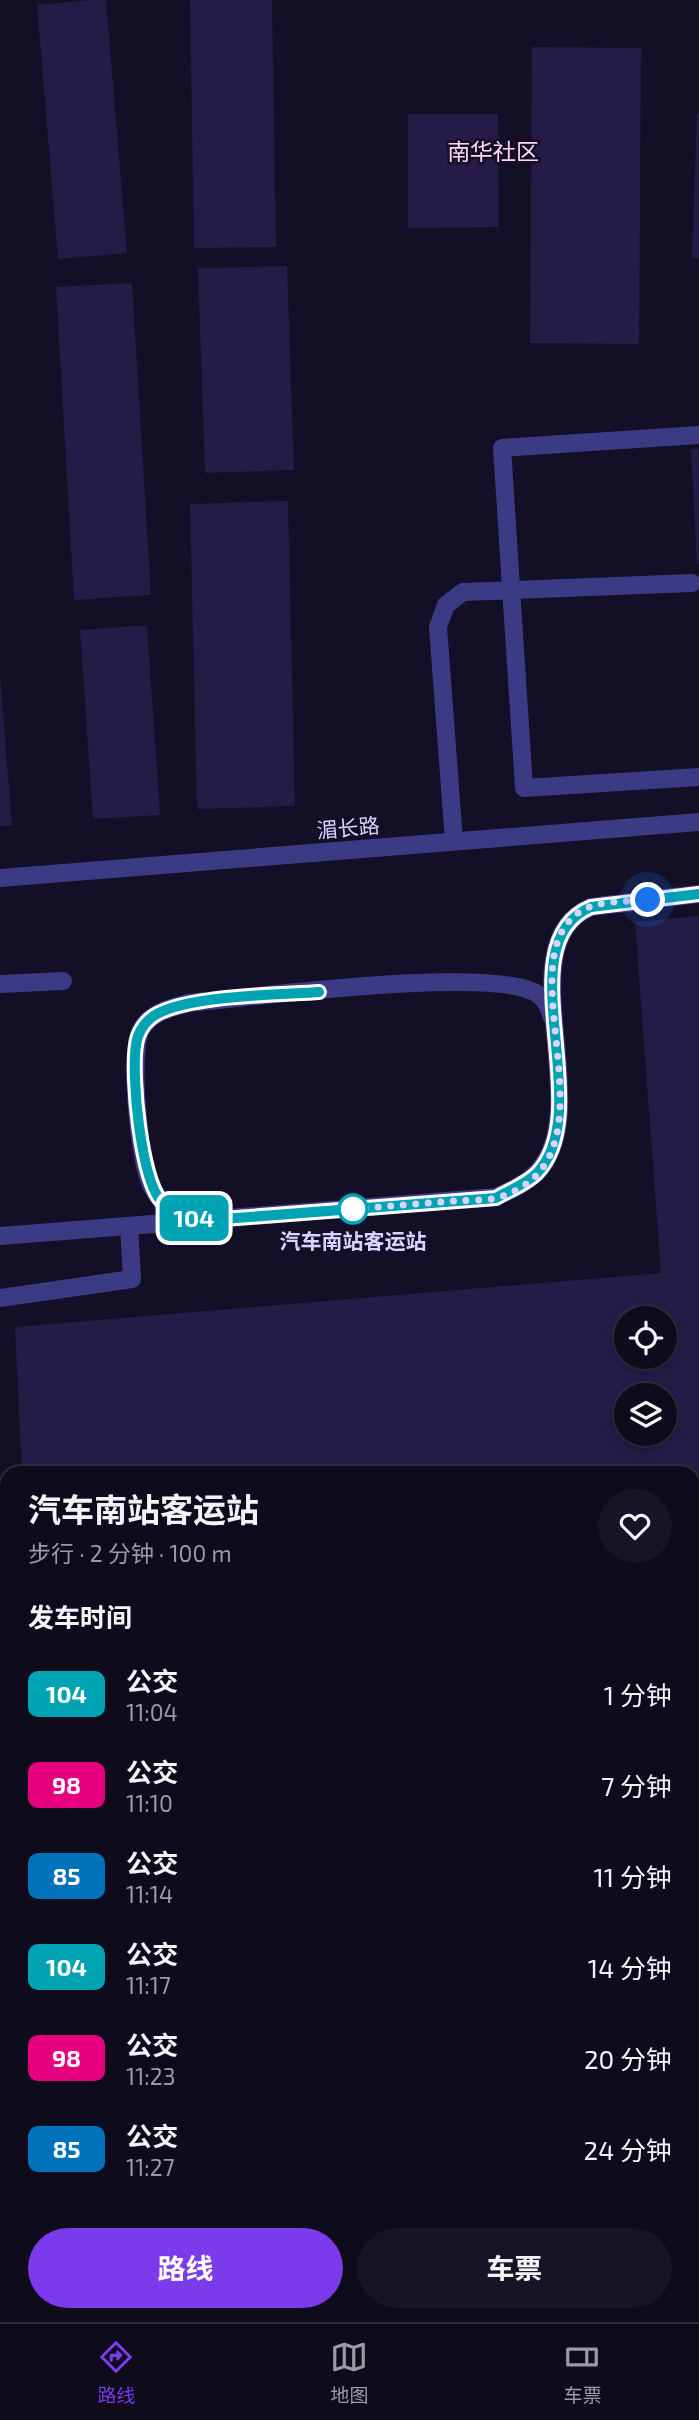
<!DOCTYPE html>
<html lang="zh">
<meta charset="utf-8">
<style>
body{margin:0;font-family:"Exo 2","Noto Sans SC",sans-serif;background:#171425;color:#f1f3f6;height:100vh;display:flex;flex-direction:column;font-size:26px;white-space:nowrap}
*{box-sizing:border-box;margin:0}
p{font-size:23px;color:#9b9ba3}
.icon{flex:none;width:38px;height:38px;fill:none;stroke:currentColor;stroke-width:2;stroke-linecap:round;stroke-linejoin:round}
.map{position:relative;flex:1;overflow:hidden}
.details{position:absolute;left:0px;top:1466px;width:700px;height:856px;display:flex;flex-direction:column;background:#0e0b1c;border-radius:21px 21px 0 0;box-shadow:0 4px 10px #0003,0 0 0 2px #2e2b3b}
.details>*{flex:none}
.badge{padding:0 14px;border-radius:10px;font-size:24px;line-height:46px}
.buttons{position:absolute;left:614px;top:1306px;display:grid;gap:14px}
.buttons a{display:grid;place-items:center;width:63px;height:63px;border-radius:50%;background:#0e0b1c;box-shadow:0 4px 10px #0003,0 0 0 2px #2e2b3b;font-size:35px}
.you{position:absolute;width:35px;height:35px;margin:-18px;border:5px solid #fff;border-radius:50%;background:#1a73e8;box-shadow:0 0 0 10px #1a73e833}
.map>.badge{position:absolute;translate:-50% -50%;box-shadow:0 0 0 4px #fff}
h2{padding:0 28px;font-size:26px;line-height:63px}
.round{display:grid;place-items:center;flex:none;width:74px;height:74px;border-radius:37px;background:#171425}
.head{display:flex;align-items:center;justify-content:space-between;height:119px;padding:0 28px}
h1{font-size:33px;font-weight:700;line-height:52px}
.primary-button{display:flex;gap:14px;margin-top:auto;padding:14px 28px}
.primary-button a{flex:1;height:80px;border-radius:42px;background:#7c3aed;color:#fff;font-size:28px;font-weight:700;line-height:80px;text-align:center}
.primary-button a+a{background:#171425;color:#f1f3f6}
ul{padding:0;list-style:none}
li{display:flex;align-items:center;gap:21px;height:91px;padding:0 28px}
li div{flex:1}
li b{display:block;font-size:26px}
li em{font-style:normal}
li .badge{min-width:77px;font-weight:700;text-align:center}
.menu{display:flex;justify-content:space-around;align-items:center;height:98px;border-top:2px solid #2e2b3b;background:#0e0b1c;font-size:19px;color:#9b9ba3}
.menu a{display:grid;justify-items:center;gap:4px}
.menu .active{color:#7c3aed}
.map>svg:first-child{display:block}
.building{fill:#241b47;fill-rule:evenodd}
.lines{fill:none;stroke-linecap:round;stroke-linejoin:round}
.minor{stroke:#3d3a85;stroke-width:18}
.major{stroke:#c25bff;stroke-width:18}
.line-casing{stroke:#fff;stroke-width:16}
.line{stroke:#00a3b4;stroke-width:10}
.walk{stroke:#d9d4ff;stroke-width:7;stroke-dasharray:0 12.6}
.stop-dot{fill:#fff;stroke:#00a3b4;stroke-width:3.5}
.labels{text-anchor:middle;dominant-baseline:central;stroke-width:5;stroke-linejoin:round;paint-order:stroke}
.street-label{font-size:21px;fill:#d9d4ff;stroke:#130f26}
.stop-label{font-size:21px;font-weight:bold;fill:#d9d4ff;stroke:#130f26}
.neighbourhood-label{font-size:23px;fill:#ffd6f0;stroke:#130f26}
</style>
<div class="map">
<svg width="699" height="2322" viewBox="0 0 699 2322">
<rect width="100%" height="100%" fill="#130f26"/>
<path class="building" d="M 91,0 L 106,0 L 127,253 L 58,259 L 37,5 Z
M 190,0 L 272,0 L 276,247 L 194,248 Z
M 532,47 L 641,48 L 639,344 L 530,343 Z
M 697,113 L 699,113 L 699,258 L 692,258 Z
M 408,114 L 498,114 L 499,227 L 408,228 Z
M 287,266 L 294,470 L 205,473 L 198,268 Z
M 132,283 L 151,595 L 74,600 L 56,287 Z
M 691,449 L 699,449 L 699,564 L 697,564 Z
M 288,501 L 295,806 L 197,809 L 190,504 Z
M 147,625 L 160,815 L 93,819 L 80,630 Z
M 0,676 L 12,825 L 0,826 Z
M 699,916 L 699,1534 L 693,1544 L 693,1474 L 22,1474 L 15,1327 L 661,1273 L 635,922 ZM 626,1318 L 665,1318 L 665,1356 L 626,1356 ZM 626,1395 L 665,1395 L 665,1433 L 626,1433 Z
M 693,1802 L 699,1802 L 699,2166 L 693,2166 Z"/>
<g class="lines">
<path class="minor" d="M 699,435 L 502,448 L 524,788 L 699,777
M 454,841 L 438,627 L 446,605 L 463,592 L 692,583
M 0,878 L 699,822
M 0,984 L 63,981
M 193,1218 C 174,1214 161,1204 152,1187 C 139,1164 128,1050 142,1028 C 152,1012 170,1008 188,1003 C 249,998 498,964 539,995 C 547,1001 549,1009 552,1018
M 0,1236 L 496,1197 C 511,1190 526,1184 537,1172 C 598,1109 505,943 591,907 L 699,894
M 0,1298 L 132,1279 L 129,1226
M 693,2280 L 699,2280"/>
<path class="major" d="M 0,1628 L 7,1628
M 693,1638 L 699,1638
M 0,1689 L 7,1690
M 693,1701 L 699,1700"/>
</g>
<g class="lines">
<defs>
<path id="line" d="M 319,992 C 280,995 179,995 151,1018 C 143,1024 137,1035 136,1045 C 131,1077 141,1178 161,1201 C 174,1215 192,1218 210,1220 L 496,1198 C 510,1190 526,1184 537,1173 C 598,1109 505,943 591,907 L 699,894"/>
</defs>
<use href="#line" class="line-casing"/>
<use href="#line" class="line"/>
<path class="walk" d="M 353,1209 C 387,1206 420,1204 454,1201 C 467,1200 483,1201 496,1198 C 629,1161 500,962 581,911 C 599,900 628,902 648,900"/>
</g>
<circle class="stop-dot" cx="353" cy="1209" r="14"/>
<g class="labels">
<g class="street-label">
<text transform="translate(348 827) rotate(-5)">湄长路</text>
</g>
<g class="stop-label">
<text x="353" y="1240">汽车南站客运站</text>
</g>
<g class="neighbourhood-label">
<text x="493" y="151">南华社区</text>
</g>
</g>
</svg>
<div class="buttons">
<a><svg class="icon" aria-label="locate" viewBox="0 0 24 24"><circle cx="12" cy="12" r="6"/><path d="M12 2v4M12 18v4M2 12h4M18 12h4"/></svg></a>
<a><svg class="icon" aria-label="layers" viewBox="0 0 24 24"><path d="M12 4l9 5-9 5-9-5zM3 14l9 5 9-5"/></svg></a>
</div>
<div class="you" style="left:648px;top:900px"></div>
<b class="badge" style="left:194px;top:1218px;background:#00a3b4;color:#fff">104</b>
<section class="details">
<div class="head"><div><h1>汽车南站客运站</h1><p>步行 · 2 分钟 · 100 m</p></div><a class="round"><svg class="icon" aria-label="heart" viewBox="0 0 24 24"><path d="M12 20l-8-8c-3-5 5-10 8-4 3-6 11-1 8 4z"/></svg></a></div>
<h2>发车时间</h2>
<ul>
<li><span class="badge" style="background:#00a3b4;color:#fff">104</span><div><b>公交</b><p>11:04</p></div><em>1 分钟</em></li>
<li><span class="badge" style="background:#e6007e;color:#fff">98</span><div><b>公交</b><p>11:10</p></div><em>7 分钟</em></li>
<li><span class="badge" style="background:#0072bc;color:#fff">85</span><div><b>公交</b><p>11:14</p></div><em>11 分钟</em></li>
<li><span class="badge" style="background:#00a3b4;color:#fff">104</span><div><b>公交</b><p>11:17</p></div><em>14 分钟</em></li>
<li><span class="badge" style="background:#e6007e;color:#fff">98</span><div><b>公交</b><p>11:23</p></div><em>20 分钟</em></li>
<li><span class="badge" style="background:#0072bc;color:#fff">85</span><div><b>公交</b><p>11:27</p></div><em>24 分钟</em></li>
</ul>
<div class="primary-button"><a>路线</a><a>车票</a></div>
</section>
</div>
<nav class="menu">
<a class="active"><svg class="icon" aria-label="directions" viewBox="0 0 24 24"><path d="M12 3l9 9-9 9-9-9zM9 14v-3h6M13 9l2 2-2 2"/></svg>路线</a>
<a><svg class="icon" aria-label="map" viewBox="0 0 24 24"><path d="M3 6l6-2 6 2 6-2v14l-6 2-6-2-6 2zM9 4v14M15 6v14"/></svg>地图</a>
<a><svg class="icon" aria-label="tickets" viewBox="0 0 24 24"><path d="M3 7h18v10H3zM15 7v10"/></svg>车票</a>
</nav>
